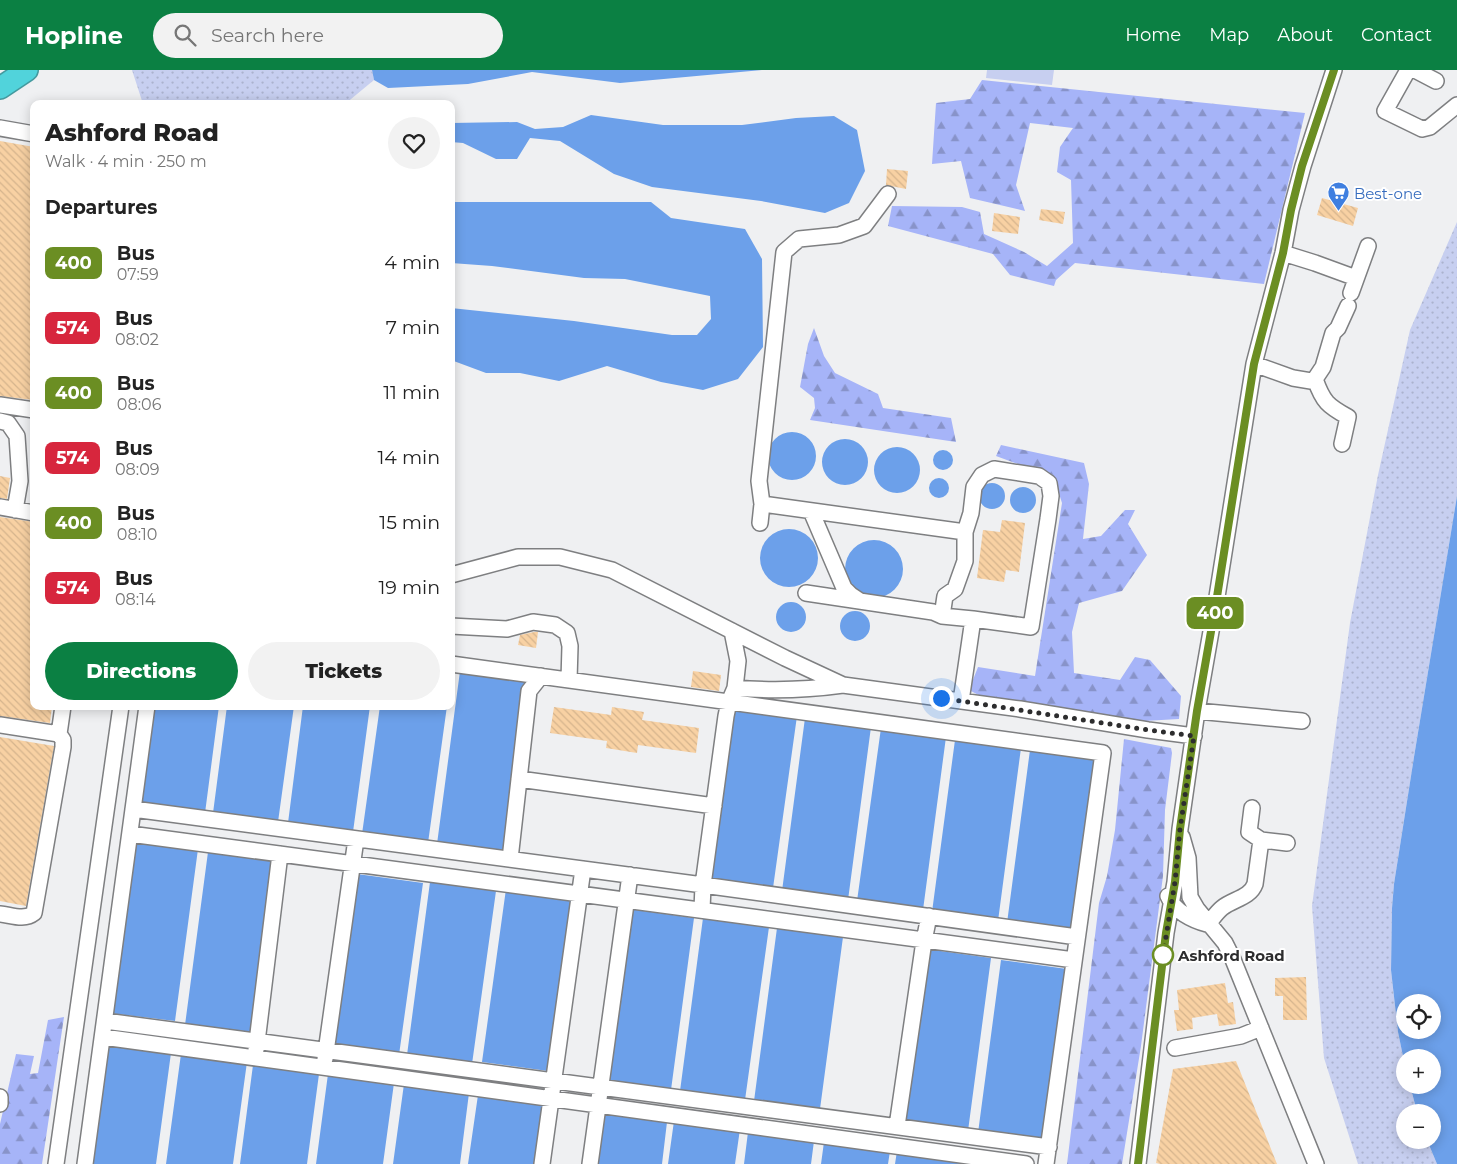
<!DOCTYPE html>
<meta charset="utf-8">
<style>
body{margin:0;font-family:Montserrat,sans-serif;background:#f2f2f2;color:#222;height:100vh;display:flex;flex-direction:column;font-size:19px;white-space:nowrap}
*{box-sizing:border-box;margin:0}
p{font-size:16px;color:#767676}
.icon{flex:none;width:28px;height:28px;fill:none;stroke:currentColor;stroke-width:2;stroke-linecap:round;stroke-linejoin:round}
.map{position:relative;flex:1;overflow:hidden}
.side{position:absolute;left:30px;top:30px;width:425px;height:610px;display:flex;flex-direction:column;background:#fff;border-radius:10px;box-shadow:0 2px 12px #0003}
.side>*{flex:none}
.badge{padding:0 10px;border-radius:8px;font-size:18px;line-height:32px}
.buttons{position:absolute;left:1396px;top:924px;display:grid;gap:10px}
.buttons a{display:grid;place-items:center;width:45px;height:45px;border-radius:50%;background:#fff;box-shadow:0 2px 12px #0003;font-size:25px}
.you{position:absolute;width:25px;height:25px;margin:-12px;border:4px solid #fff;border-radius:50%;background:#1a73e8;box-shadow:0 0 0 8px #1a73e833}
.map>.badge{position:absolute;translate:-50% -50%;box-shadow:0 0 0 2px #fff}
h2{padding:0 15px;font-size:19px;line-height:45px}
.round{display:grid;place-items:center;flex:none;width:52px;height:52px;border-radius:26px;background:#f2f2f2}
.overview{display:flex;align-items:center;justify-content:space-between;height:85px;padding:0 15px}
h1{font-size:24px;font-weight:800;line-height:38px}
.button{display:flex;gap:10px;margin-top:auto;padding:10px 15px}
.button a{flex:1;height:58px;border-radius:30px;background:#0b8043;color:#fff;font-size:20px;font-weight:800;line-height:58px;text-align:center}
.button a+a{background:#f2f2f2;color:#222}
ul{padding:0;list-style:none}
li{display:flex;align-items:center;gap:15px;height:65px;padding:0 15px}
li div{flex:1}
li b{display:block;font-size:19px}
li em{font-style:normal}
li .badge{min-width:55px;font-weight:700;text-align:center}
header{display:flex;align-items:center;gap:30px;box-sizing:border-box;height:70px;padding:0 25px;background:#0b8043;color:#fff}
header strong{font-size:24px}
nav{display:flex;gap:28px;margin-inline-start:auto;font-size:18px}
.search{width:350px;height:45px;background:#f2f2f2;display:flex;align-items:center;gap:12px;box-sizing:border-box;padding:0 18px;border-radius:28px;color:#767676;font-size:19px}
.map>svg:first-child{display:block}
.grass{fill:url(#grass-dots)}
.forest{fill:url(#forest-firs)}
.park{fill:#c7cff0}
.water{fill:#6ca0ea;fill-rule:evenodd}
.building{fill:url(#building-back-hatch)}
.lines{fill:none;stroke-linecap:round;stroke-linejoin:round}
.minor-casing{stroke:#7e7f81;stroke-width:18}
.highway-casing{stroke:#44999e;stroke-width:24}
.minor{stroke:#fff;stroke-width:15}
.highway{stroke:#51d3db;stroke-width:21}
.line-casing{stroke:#fff;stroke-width:11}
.line{stroke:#6b8e23;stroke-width:8}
.walk{stroke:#2d2d2e;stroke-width:5;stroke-dasharray:0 9}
.stop-dot{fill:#fff;stroke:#6b8e23;stroke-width:2.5}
.labels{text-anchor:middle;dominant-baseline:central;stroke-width:4;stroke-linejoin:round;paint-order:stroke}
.shop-label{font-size:15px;fill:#366cbe;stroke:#fff;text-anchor:start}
.stop-label{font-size:15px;font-weight:bold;fill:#2d2d2e;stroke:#fff;text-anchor:start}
</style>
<header>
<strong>Hopline</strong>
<div class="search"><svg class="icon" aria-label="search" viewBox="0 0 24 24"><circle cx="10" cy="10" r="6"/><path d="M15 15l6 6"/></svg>Search here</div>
<nav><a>Home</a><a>Map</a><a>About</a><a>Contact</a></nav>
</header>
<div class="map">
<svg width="1457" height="1094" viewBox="0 0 1457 1094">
<defs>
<pattern id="grass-dots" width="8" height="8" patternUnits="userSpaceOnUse" patternTransform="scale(1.25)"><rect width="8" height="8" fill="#c7cff0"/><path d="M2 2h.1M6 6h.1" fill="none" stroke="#abb2ce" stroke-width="1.8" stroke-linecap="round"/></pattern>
<pattern id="forest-firs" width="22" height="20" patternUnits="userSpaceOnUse" patternTransform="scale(1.25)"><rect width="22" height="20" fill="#a6b4f8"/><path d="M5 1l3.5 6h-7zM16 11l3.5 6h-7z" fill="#8893c9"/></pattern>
<pattern id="building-back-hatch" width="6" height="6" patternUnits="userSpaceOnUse" patternTransform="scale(1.25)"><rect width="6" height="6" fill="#f8d1a3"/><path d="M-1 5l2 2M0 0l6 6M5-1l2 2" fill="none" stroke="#d5b48d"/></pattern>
</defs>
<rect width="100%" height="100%" fill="#eff0f2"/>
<path class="grass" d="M 132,0 L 372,0 L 374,10 L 345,34 L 143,34 Z
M 1457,152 L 1457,426 L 1414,687 L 1394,814 L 1392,838 L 1391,900 L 1398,962 L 1405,996 L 1405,1015 L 1410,1015 L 1417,1042 L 1405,1042 L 1405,1070 L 1427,1070 L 1437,1094 L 1358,1094 L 1324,988 L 1312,836 L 1350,553 L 1378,405 L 1410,260 Z"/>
<path class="forest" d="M 982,10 L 1305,43 L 1264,214 L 1075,193 L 1056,210 L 1054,216 L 1010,205 L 993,184 L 888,156 L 892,136 L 962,137 L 980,142 L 984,164 L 1024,182 L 1047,196 L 1073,173 L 1071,110 L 1057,102 L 1060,77 L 1073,58 L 1030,53 L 1016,115 L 1025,141 L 970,128 L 961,91 L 932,94 L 936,33 L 970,29 Z
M 814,258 L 824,286 L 835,303 L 878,324 L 883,338 L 951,348 L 956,372 L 810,350 L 815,338 L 814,328 L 800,317 L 808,274 Z
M 1001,375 L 1084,393 L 1089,414 L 1083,469 L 1101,466 L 1125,440 L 1135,440 L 1128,454 L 1147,485 L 1122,521 L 1079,533 L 1072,562 L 1074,603 L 1120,610 L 1135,587 L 1150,590 L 1181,626 L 1179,649 L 1144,651 L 990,631 L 969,620 L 978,597 L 1035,606 L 1062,433 L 1053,405 L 1015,393 L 996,386 Z
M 1124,669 L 1171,678 L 1172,683 L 1165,740 L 1163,806 L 1141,976 L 1122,1094 L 1067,1094 L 1099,833 L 1107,806 L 1115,760 Z
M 64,947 L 42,1094 L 0,1094 L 0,1054 L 16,984 L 34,986 L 30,1004 L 38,1003 L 48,950 Z"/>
<path class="park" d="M 987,0 L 1054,0 L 1052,15 L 986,8 Z"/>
<path class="water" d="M 372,0 L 762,0 L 620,13 L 532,2 L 468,14 L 388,18 L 374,10 Z
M 591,45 L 663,55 L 742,55 L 796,48 L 834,46 L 857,60 L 865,101 L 849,133 L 825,143 L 761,131 L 652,117 L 614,104 L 560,71 L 530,68 L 517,89 L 496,89 L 463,73 L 451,72 L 451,53 L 517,52 L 535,59 L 563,57 Z
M 451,132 L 651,132 L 671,148 L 745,159 L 762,189 L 763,277 L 738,309 L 703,320 L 661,312 L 607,296 L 559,311 L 520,303 L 486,303 L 451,290 L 451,238 L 574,251 L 672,265 L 697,265 L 711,249 L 710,226 L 625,209 L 584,208 L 492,196 L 451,193 Z
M768 386a24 24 0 1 1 48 0a24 24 0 1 1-48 0Z
M822 392a23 23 0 1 1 46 0a23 23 0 1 1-46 0Z
M874 400a23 23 0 1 1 46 0a23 23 0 1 1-46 0Z
M933 390a10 10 0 1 1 20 0a10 10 0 1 1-20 0Z
M929 418a10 10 0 1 1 20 0a10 10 0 1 1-20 0Z
M979 426a13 13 0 1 1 26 0a13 13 0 1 1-26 0Z
M1010 430a13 13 0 1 1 26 0a13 13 0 1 1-26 0Z
M 1457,426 L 1457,1094 L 1437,1094 L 1427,1070 L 1432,1070 L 1432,1042 L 1417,1042 L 1410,1015 L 1432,1015 L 1432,988 L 1405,988 L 1405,996 L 1398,962 L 1391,900 L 1392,838 L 1394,814 L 1414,687 ZM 1432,932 L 1432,960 L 1405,960 L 1405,932 Z
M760 488a29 29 0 1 1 58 0a29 29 0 1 1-58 0Z
M845 499a29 29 0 1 1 58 0a29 29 0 1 1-58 0Z
M776 547a15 15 0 1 1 30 0a15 15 0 1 1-30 0Z
M840 556a15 15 0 1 1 30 0a15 15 0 1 1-30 0Z
M 460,601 L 526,610 L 503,782 L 437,774 Z
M 152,636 L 219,636 L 205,743 L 139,734 Z
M 227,636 L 294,636 L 278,752 L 213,743 Z
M 303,636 L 370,636 L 353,762 L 288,753 Z
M 380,636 L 447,636 L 428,773 L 362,764 Z
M 731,637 L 797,646 L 773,818 L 708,810 Z
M 805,648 L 871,657 L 848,830 L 782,821 Z
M 881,658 L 946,667 L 923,840 L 857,831 Z
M 955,670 L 1021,678 L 998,851 L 932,842 Z
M 1030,680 L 1096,689 L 1072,862 L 1007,853 Z
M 132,770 L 198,779 L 175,951 L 109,943 Z
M 208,782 L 274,791 L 251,964 L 185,955 Z
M 357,804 L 423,813 L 399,985 L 333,977 Z
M 430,812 L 496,821 L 472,994 L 407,985 Z
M 506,819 L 572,828 L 548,1001 L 482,992 Z
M 629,839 L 694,848 L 671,1020 L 605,1011 Z
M 703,848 L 769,857 L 745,1030 L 680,1021 Z
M 777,858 L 843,867 L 820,1039 L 754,1031 Z
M 926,879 L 991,888 L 968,1061 L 902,1052 Z
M 1001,890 L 1067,899 L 1044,1072 L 978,1063 Z
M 105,974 L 171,983 L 156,1094 L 89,1094 Z
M 181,984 L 247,992 L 233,1094 L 166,1094 Z
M 253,995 L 319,1004 L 307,1094 L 240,1094 Z
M 328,1004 L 394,1013 L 383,1094 L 316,1094 Z
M 404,1014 L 469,1023 L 460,1094 L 393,1094 Z
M 478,1025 L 544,1034 L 535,1094 L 468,1094 Z
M 601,1043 L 667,1052 L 662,1094 L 595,1094 Z
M 674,1051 L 740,1059 L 735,1094 L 668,1094 Z
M 748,1062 L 814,1071 L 811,1094 L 744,1094 Z
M 824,1072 L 890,1081 L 888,1094 L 821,1094 Z
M 897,1081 L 963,1090 L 962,1094 L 895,1094 Z"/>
<path class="building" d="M 0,71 L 34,77 L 33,330 L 0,326 Z
M 887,99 L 908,101 L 906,119 L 886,115 Z
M 1322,128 L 1358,138 L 1353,156 L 1317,145 Z
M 1041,139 L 1065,142 L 1063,154 L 1039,150 Z
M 994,143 L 1020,147 L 1018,164 L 992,161 Z
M 0,406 L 10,408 L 7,429 L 0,428 Z
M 0,447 L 34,452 L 34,636 L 52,636 L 50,653 L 0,646 Z
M 1002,450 L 1025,453 L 1019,502 L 1006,500 L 1004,512 L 977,508 L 983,460 L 1000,462 Z
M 534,562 L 538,562 L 536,578 L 518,575 L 520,565 Z
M 693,601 L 721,605 L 719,621 L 691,617 Z
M 554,637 L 611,645 L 612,637 L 644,642 L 642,650 L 699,658 L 696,683 L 638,675 L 637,683 L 606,678 L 607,671 L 550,663 Z
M 0,667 L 54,676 L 26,836 L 0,831 Z
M 1306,907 L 1307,950 L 1283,950 L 1283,926 L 1275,926 L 1275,908 Z
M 1225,913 L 1228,933 L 1233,932 L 1236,954 L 1219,956 L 1217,944 L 1192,948 L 1193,959 L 1177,961 L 1174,940 L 1179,940 L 1177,920 Z
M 1236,991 L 1277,1094 L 1160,1094 L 1156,1093 L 1173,999 Z"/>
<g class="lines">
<defs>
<path id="minor" d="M 1408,0 L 1385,41 L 1422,59 L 1430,57 L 1457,35
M 1415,0 L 1436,11
M 0,58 L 34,64
M 888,124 L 864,156 L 839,165 L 799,169 L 784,182 L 759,411 L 762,434 L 965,462 L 965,491 L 955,519 L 945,526 L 942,546 L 973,549
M 1283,183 L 1315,193 L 1356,208
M 1351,223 L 1368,176
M 1254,294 L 1293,308 L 1311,311 L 1315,309 L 1323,297 L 1333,263 L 1338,258 L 1348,236
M 1315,309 C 1323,332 1328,336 1348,347 L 1342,374
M 0,335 L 34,340
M 0,351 L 8,353 L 17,366 L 20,411 L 15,440
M 0,437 L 34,443
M 811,441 L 844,518 L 851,525 L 860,531
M 760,453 L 762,434
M 451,505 L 518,487 L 560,487 L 612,500 L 785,588 L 843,615 L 1020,639 L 1148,660 L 1194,666
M 806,523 L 933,542 L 942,546
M 451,556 L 507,559 L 533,552 L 555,555 L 567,563 L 570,576 L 569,610
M 451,594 L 1103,683 L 1046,1094
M 735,618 C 771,621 807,620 843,615
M 961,631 L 973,549 L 1031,557 L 1048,449 L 1051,426 L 1049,413 L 1039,406 L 994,399 L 982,405 L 974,417 L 971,443 L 965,462
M 1197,641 L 1302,651
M 0,655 L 59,664 L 63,636
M 519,709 L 714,736
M 133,739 L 703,815 L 1077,867
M 130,764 L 1074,890
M 1182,767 L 1188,788 L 1190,827 L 1197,839 L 1225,873 L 1232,887 L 1316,1094
M 1261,770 L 1287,773
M 510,789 L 529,621 L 541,606
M 1168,826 C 1174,841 1192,850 1207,854
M 702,840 L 703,815 L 726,646 L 729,632 L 735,618 L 738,591 L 732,561
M 0,844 C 11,845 24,851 34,843 L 63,677 L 63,670 L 59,664
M 1208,854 C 1213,848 1217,842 1222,838 C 1233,829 1250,828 1255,814 L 1261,770 L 1249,762 L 1252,738
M 105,951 L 1049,1077
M 103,967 L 1026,1094
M 1175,978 L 1241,966 L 1261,958
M 256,980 L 280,784
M 325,989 L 356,769
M 0,1027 L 0,1034
M 897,1056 L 924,871 L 929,846
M 56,1094 L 121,636
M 85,1094 L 147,636
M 542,1094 L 583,799
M 590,1094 L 630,805
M 1138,1094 L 1166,863 L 1175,812 L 1180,759 L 1197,641 L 1216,533 L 1254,294 L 1283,183 L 1291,140 L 1303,96 L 1334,0"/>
<path id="highway" d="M 0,18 L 27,0"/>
</defs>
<use href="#minor" class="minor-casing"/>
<use href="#highway" class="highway-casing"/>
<use href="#minor" class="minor"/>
<use href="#highway" class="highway"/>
</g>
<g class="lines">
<defs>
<path id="line" d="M 1138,1094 L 1166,863 L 1175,812 L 1180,759 L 1197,641 L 1216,533 L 1254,294 L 1283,183 L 1291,140 L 1302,96 L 1334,0"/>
</defs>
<use href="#line" class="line-casing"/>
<use href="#line" class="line"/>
<path class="walk" d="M 941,628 L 1148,660 L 1194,666 L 1180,759 L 1175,812 L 1163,885"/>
</g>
<defs>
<symbol id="supermarket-pin" viewBox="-11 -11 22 30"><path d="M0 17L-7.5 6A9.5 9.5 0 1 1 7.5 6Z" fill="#3f7fe0" stroke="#fff"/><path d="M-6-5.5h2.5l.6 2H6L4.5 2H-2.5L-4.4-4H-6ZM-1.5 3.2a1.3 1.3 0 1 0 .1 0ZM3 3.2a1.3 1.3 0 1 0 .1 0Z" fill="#fff"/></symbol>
</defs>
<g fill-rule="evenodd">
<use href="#supermarket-pin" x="1326" y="110" width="25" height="34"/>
</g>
<circle class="stop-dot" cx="1163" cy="885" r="10"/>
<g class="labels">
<g class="shop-label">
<text x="1354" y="123">Best-one</text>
</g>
<g class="stop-label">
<text x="1178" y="885">Ashford Road</text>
</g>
</g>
</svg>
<div class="buttons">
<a><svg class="icon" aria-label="locate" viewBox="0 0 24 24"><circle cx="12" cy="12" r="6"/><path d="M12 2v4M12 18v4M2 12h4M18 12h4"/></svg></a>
<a>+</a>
<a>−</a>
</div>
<div class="you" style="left:941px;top:628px"></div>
<b class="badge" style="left:1215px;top:543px;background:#6b8e23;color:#fff">400</b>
<section class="side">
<div class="overview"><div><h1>Ashford Road</h1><p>Walk · 4 min · 250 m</p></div><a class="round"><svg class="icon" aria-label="heart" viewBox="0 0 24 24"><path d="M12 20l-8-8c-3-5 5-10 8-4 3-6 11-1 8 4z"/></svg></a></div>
<h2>Departures</h2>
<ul>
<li><span class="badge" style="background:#6b8e23;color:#fff">400</span><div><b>Bus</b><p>07:59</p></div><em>4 min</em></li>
<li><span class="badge" style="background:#d7263d;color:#fff">574</span><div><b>Bus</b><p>08:02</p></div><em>7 min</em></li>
<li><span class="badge" style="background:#6b8e23;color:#fff">400</span><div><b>Bus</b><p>08:06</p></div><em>11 min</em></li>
<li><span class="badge" style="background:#d7263d;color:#fff">574</span><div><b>Bus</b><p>08:09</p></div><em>14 min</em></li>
<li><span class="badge" style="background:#6b8e23;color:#fff">400</span><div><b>Bus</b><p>08:10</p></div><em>15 min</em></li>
<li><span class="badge" style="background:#d7263d;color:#fff">574</span><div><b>Bus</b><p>08:14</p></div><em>19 min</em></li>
</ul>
<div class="button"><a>Directions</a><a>Tickets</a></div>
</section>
</div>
